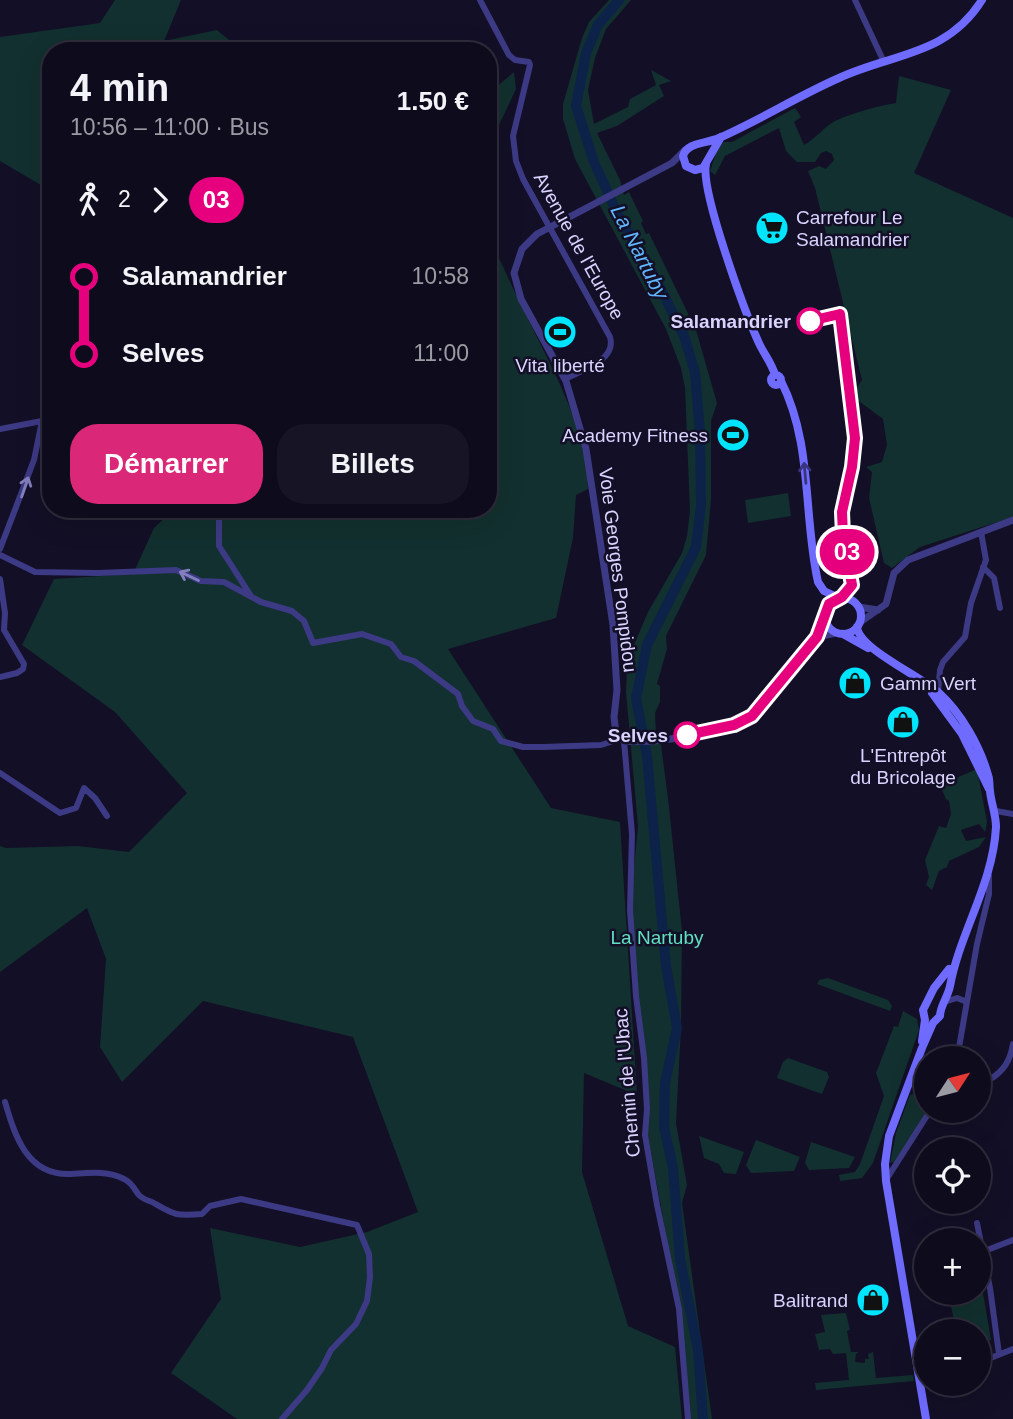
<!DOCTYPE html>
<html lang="fr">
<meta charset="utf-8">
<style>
body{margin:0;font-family:Helvetica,sans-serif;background:#171425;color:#f1f3f6;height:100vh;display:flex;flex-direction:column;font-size:26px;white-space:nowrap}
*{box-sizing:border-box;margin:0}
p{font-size:23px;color:#9b9ba3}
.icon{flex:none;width:38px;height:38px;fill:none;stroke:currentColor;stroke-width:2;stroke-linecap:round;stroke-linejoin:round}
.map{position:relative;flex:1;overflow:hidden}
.details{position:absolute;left:42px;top:42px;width:455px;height:476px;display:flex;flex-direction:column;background:#0e0b1c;border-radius:28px;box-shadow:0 7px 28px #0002,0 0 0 2px #2e2b3b}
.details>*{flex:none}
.badge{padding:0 14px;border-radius:23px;font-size:24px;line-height:46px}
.needle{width:46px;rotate:54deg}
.buttons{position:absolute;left:914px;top:1046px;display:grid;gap:14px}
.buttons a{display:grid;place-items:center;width:77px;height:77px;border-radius:50%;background:#0e0b1c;box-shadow:0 7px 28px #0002,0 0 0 2px #2e2b3b;font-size:35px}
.map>.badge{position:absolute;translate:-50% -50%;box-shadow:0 0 0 4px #fff}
.legs{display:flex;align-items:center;gap:10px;height:77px;padding:0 28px;font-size:23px}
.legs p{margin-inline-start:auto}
.head{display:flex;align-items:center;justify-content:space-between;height:119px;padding:0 28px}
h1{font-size:38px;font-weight:800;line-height:52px}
.cta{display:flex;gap:14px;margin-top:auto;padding:14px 28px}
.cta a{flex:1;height:80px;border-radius:28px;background:#db2777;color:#fff;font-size:28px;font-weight:800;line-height:80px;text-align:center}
.cta a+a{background:#171425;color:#f1f3f6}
ul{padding:0 28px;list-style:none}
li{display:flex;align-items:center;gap:24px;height:77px;font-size:26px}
li i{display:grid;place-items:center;width:10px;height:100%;margin:0 9px;background:currentColor}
li i::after{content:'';width:18px;height:18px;margin:-9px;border:5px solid;border-radius:50%;background:#0e0b1c}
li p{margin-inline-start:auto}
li:first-child i{background:linear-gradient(#0000 50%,currentColor 0)}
li:last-child i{background:linear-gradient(currentColor 50%,#0000 0)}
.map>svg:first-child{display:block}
.green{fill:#12302f}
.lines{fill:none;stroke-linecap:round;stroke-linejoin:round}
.river{stroke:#0c2248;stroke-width:10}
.minor{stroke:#3d3a85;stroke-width:6}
.tertiary{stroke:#3d3a85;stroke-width:7}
.secondary{stroke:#6f6bff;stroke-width:8}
.oneway{stroke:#38347d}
.oneway2{stroke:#837fbc}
.line-1-casing{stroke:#fff;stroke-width:16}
.line-1{stroke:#e6007e;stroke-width:10}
.stop-1-dot{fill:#fff;stroke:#e6007e;stroke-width:3.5}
.labels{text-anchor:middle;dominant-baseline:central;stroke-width:5;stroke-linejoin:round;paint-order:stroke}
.poi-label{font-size:19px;fill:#d9d4ff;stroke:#130f26;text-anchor:start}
.street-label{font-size:19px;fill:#d9d4ff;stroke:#130f26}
.stop-label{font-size:19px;font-weight:bold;fill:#d9d4ff;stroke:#130f26;text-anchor:end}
.park-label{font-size:19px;fill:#5fe0c0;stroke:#130f26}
.water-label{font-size:21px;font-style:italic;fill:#62b6ff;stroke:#130f26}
</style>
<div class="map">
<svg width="1013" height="1419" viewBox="0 0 1013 1419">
<rect width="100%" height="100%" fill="#130f26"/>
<path class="green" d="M 115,0 L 181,0 L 164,41 L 217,30 L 242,51 L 51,51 L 51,191 L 0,161 L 0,37 L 100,23 Z
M 609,0 L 631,0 L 606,29 L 595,58 L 588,90 L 594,124 L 628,107 L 630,99 L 656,85 L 651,70 L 671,81 L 659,85 L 664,96 L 617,126 L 597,133 L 620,180 L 624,195 L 629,192 L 643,221 L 641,223 L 646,234 L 649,233 L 696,330 L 717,403 L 711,421 L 711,500 L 706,555 L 666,636 L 667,649 L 657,684 L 660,686 L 660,702 L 655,713 L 656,736 L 661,745 L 668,798 L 682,931 L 681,1027 L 676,1123 L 687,1185 L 682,1203 L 712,1419 L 688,1419 L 680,1311 L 648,1136 L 630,910 L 638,826 L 626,692 L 627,670 L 633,647 L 648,612 L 682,553 L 687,536 L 690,511 L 685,388 L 681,368 L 666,329 L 575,159 L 563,119 L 563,104 L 582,38 L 589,22 Z
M 514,72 L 516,89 L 488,148 L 488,94 Z
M 899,76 L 951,90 L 914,173 L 1013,218 L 1013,517 L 920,547 L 892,568 L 884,563 L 869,498 L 872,472 L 866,467 L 882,462 L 887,445 L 883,419 L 856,399 L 856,389 L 862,380 L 815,188 L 808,171 L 819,166 L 826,169 L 834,160 L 832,154 L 826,151 L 821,153 L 815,162 L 797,162 L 786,151 L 779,128 L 725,156 L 715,175 L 710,171 L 717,150 L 723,142 L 732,142 L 795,108 L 801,117 L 794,122 L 804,145 C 815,139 825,126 835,121 C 855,112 874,107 896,103 Z
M 488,236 C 503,265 515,294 530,323 C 555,375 587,429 588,489 L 576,495 L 573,538 L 556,618 L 448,649 L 551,808 L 620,822 L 637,1095 L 584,1073 L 582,1172 L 628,1326 L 675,1347 L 682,1419 L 237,1419 L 171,1373 L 221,1299 L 210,1228 L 300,1247 L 367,1232 L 418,1212 L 353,1037 L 203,1001 L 122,1082 L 100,1047 L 106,959 L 87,908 L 0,972 L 0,846 L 6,848 L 78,846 L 129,852 L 187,793 L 115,712 L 22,645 L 54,579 L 133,574 L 154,528 L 174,509 L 488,509 Z
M 788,493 L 791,516 L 748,523 L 745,500 Z
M 977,769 L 987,822 L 985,832 L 979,824 L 961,830 L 966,841 L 986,837 L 979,847 L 949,861 L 947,867 L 939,871 L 932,890 L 926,885 L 929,877 L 925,860 L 939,826 L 946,828 L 951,814 L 949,801 L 946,799 L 940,785 Z
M 828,978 L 888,1000 L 892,1006 L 890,1011 L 817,984 L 819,980 Z
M 903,1011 L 917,1019 L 919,1030 L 873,1163 L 862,1178 L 840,1181 L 839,1175 L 855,1172 L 860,1164 L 884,1096 L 876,1073 L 894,1026 L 898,1027 Z
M 788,1058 L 827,1072 L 829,1077 L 822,1094 L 777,1078 L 783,1062 Z
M 919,1092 L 926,1098 L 926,1111 L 928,1111 L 894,1162 L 890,1163 L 896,1133 L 910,1095 Z
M 699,1136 L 744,1152 L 736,1174 L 724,1173 L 719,1164 L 704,1158 Z
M 756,1140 L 800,1157 L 794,1171 L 751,1173 L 746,1165 Z
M 811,1142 L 855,1157 L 849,1168 L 809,1170 L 805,1163 Z
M 983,1293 L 991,1340 L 978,1342 L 978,1332 L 956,1332 L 950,1300 Z
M 846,1313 L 850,1330 L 847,1331 L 851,1352 L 859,1352 L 856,1354 L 855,1362 L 865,1363 L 865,1359 L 869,1359 L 868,1354 L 873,1352 L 876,1378 L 913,1375 L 914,1381 L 816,1390 L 815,1383 L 849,1380 L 846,1353 L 833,1354 L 830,1349 L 819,1350 L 815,1334 L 825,1332 L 821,1315 Z"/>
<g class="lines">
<path class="river" d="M 619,0 L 598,25 L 586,53 L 576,106 L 594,162 L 618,215 L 656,279 L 684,336 L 695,372 L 700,433 L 701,505 L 696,547 L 647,645 L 636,698 L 647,756 L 666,966 L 677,1028 L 665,1083 L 664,1127 L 673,1168 L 680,1259 L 698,1350 L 703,1419"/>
<path class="minor" d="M 480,0 L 509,55 L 515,60 L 529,62 L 530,65 L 513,136 L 516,161 L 523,179 L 610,337 C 617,360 582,370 565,379
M 855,0 L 884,62
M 0,429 L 42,421 L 47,417 L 51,417
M 216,509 L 219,513 L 219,546 L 251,596
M 0,549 L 34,460 L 42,421
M 0,555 L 35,572 L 98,573 L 176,570 L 201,581 L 224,582 L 261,602 L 292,611 L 304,621 L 313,643 L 362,634 L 391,644 L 401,657 L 414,661 L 458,694 L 462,706 L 473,721 L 493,729 L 501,741 L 523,747 L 543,747 L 601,745 L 620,739
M 983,567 L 994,578 L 1000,608
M 0,579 L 5,613 L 4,630 L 24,664 L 23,669 L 17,673 L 0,677
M 938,692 L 940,670 L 943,662 L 965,637 L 971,603 L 986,560 L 981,532
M 624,741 L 632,834 L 630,910 L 636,996 L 644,1058 L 647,1109 L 645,1135 L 657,1205 L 679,1309 L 688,1419
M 0,773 L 60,813 L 76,808 L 84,788 L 95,798 L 107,816
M 996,811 L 1013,814
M 944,1002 L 957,998 L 967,1002
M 957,1059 L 977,944 L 989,894 L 989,876
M 978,1071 L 989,1080 C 1004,1071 1010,1061 1013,1044
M 5,1102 C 15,1136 27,1176 71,1174 C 88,1173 107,1170 124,1179 C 131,1182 134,1188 138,1194 C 142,1199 147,1200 152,1202 C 175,1215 174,1216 202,1214 L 210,1206 L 241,1199 L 357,1225 L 369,1254 L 370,1277 L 367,1301 L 356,1324 L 331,1350 L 322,1368 L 307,1390 L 282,1419
M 886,1180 L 930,1111
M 977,1223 L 990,1288 L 999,1354
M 982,1252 L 1013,1240
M 978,1363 L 1013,1349"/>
<path class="tertiary" d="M 685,150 L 672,163 L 537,234 L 522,249 L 514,273 L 521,299 L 566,381 L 586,449 L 613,625 L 617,690 L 614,717 L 616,734 L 624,741 C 660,744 734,732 761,707 L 813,640 L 817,637 L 836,633
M 859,607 L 878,610
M 859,623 L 886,604 L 894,573 L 908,560 L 1013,520
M 817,637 L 825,619"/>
<path class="secondary" d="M 721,137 L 703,168 L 695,170 L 686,166 L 683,156 C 687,142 706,144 719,138 C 760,120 798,96 839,78 C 893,53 947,56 982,0
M 706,164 C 700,190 745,312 758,341 C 763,353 772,363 775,375
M771 380a5 5 0 1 1 10 0a5 5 0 1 1-10 0Z
M 781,381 C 813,444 803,515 818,582 L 824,591 L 839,598
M825 616a18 18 0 1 1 36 0a18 18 0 1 1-36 0Z
M 857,627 C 859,649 921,676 939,693 C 961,713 980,746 988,775 C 990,780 989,785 990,791 C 991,803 996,814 996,827 C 993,884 960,932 950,986 C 948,997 940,1006 940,1016 L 933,1023 L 922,1048 L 889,1136 L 885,1164 L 886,1181 L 926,1419
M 843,634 L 868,648
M 932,693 L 962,734 L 989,789
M 922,1041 L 925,1020 L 923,1010 L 934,988 L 949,969"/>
</g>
<defs><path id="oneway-shaft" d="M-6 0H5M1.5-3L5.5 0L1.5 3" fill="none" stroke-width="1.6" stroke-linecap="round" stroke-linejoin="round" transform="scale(1.75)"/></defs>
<use class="oneway" href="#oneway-shaft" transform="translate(805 473) rotate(-95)"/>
<g class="oneway2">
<use href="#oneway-shaft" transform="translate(25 487) rotate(-71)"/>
<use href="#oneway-shaft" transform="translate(189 576) rotate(-155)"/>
</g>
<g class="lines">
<defs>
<path id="line-1" d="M 687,735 L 734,725 L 752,716 L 817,637 L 829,604 L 842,597 L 852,585 L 843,535 L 842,512 L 852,467 L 855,438 L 840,314 L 810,321"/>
</defs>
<use href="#line-1" class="line-1-casing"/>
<use href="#line-1" class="line-1"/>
</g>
<defs>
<symbol id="supermarket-disc" viewBox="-11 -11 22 22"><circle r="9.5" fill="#00e5ff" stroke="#130f26"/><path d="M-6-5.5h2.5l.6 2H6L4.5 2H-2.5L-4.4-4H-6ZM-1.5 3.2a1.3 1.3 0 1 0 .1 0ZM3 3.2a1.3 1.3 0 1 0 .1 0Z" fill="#111"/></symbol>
<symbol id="stadium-disc" viewBox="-11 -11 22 22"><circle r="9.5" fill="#00e5ff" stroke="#130f26"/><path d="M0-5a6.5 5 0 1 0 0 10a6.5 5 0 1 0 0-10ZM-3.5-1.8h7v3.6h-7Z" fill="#111"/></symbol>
<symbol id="shop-disc" viewBox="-11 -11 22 22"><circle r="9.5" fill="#00e5ff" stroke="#130f26"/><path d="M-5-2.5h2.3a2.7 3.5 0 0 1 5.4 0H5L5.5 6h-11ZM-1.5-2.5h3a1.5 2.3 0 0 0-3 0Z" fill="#111"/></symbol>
</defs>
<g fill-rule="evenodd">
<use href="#supermarket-disc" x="753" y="209" width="38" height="38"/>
<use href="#stadium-disc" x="541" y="313" width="38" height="38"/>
<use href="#stadium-disc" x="714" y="416" width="38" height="38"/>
<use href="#shop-disc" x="836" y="664" width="38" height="38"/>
<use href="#shop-disc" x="884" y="703" width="38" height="38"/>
<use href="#shop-disc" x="854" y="1281" width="38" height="38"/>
</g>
<g class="stop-1-dot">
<circle cx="810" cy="321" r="12"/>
<circle cx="687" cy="735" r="12"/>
</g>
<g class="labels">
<g class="poi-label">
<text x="796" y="217">Carrefour Le<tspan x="796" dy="22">Salamandrier</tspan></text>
<text x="560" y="365" text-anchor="middle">Vita liberté</text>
<text x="708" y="435" text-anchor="end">Academy Fitness</text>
<text x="880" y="683">Gamm Vert</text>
<text x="903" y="755" text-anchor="middle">L'Entrepôt<tspan x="903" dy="22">du Bricolage</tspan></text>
<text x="848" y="1300" text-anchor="end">Balitrand</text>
</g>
<g class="street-label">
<text transform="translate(579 246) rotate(61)">Avenue de l'Europe</text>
<text transform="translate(618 570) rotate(83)">Voie Georges Pompidou</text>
<text transform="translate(627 1083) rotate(-95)">Chemin de l'Ubac</text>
</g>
<g class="stop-label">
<text x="791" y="321">Salamandrier</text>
<text x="668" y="735">Selves</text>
</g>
<g class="park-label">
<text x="657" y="937">La Nartuby</text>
</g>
<g class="water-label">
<text transform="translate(640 252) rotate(63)">La Nartuby</text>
</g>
</g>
</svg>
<div class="buttons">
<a><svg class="needle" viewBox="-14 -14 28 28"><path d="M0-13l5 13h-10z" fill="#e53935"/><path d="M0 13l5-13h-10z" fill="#9b9ba3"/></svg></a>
<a><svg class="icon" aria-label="locate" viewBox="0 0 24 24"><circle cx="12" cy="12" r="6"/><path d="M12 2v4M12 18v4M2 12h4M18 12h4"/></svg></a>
<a>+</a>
<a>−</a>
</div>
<b class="badge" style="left:847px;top:552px;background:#e6007e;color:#fff">03</b>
<section class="details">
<div class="head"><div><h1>4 min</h1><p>10:56 – 11:00 · Bus</p></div><b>1.50 €</b></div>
<div class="legs"><svg class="icon" aria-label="walk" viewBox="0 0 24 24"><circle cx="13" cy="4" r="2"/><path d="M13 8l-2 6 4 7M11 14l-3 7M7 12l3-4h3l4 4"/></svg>2<svg class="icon" aria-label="forward" viewBox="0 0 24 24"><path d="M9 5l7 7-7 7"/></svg><b class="badge" style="background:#e6007e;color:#fff">03</b></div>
<ul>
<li><i style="color:#e6007e"></i><b>Salamandrier</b><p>10:58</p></li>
<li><i style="color:#e6007e"></i><b>Selves</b><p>11:00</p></li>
</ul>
<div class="cta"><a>Démarrer</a><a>Billets</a></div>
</section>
</div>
